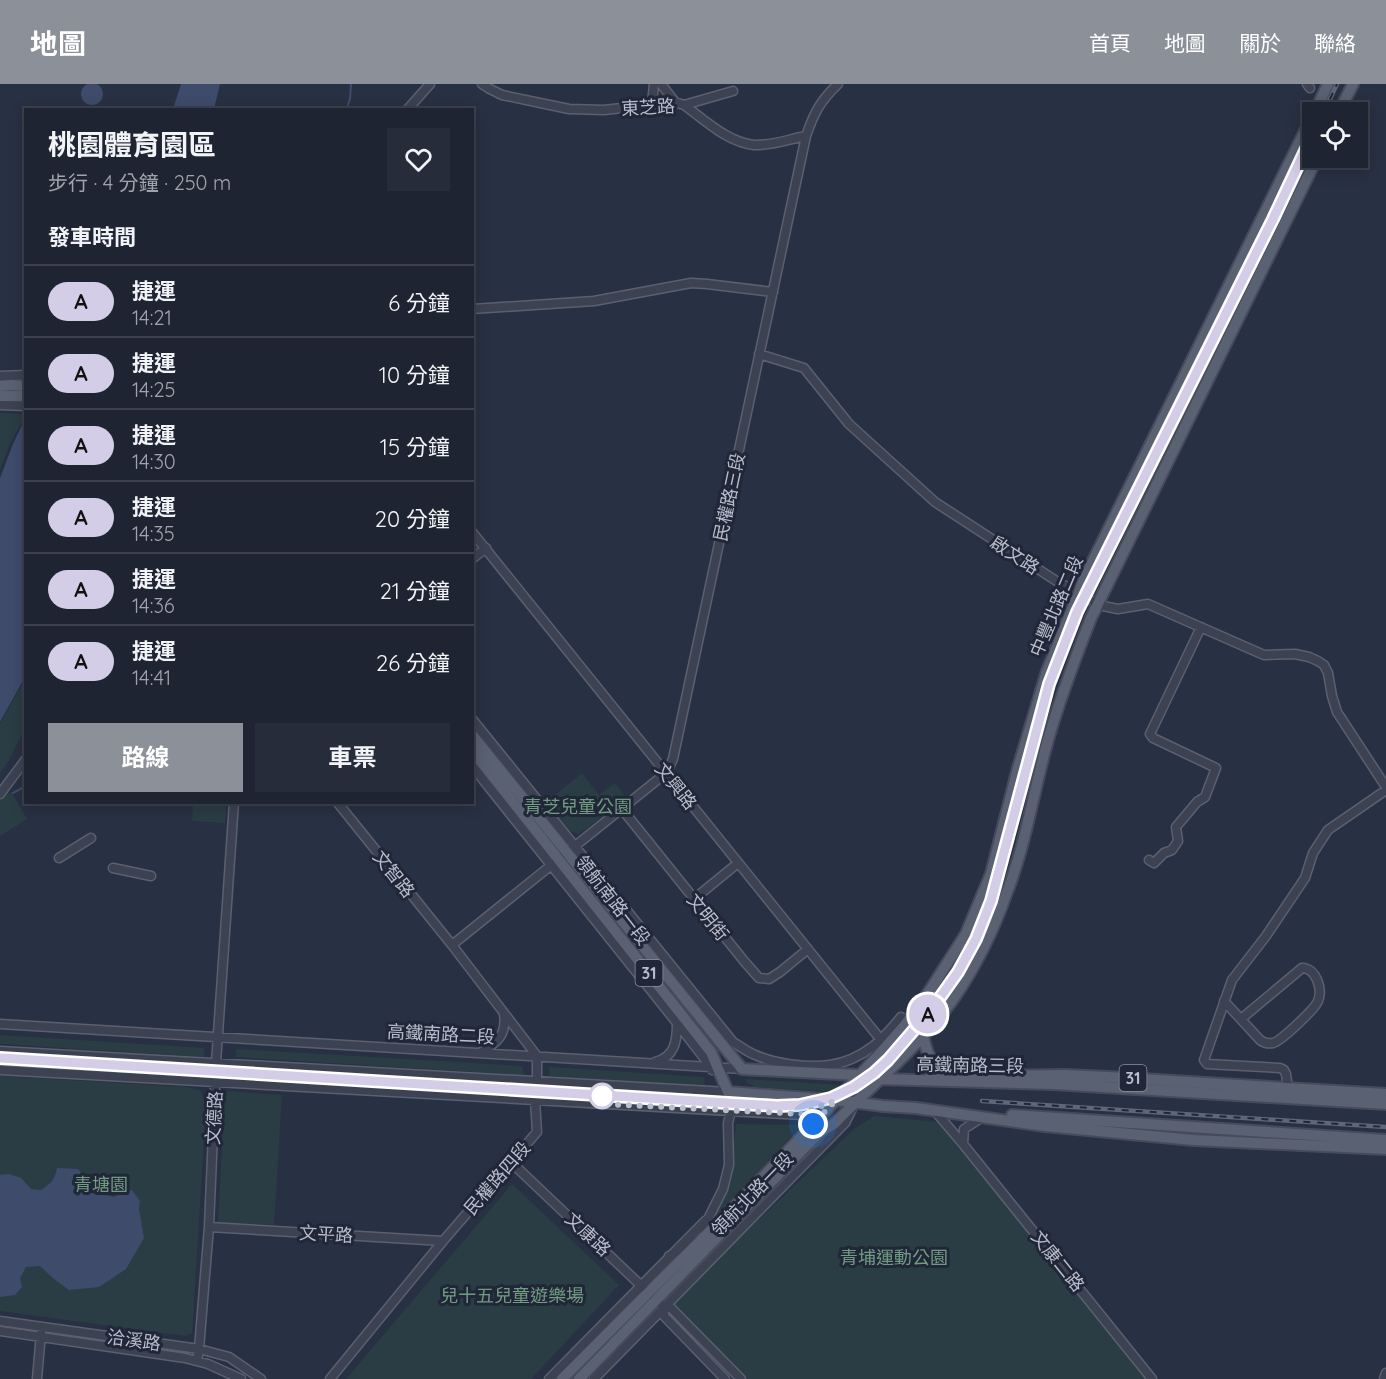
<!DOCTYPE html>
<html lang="zh-TW">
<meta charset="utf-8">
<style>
body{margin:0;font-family:Quicksand,"Noto Sans TC",sans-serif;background:#262c3a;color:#f1f3f6;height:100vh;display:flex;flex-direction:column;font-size:22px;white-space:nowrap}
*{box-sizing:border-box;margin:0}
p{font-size:20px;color:#a1a4ac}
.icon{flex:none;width:33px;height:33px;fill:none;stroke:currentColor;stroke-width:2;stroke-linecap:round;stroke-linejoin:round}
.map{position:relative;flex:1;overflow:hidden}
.side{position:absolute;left:24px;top:24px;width:450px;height:696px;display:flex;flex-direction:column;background:#1e2432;border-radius:0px;box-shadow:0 3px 15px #0003,0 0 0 2px #3c414d}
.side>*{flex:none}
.badge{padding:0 12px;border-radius:20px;font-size:21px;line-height:39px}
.fabs{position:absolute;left:1302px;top:18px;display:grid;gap:12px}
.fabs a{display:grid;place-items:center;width:66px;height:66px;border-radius:0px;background:#1e2432;box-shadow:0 3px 15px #0003,0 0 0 2px #3c414d;font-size:30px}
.you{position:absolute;width:30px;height:30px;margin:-15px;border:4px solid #fff;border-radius:50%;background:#1a73e8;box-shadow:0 0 0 9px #1a73e833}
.map>.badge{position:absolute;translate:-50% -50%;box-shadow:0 0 0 3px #fff}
h2{padding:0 24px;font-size:22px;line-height:54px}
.round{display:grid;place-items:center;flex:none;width:63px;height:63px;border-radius:0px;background:#262c3a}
.headline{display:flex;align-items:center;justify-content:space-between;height:102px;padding:0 24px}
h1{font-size:28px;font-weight:700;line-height:45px}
.primary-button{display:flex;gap:12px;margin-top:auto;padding:12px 24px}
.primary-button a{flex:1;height:69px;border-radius:0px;background:#8c9099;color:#fff;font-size:24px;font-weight:700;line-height:69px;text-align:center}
.primary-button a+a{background:#262c3a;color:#f1f3f6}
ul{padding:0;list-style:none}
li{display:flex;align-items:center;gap:18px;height:72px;padding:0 24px;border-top:2px solid #3c414d}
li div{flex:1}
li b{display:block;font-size:22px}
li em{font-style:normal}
li .badge{min-width:66px;font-weight:700;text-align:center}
header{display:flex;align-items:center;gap:36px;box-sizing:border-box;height:84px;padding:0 30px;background:#8c9099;color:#fff}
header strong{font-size:28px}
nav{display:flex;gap:33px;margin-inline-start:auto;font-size:21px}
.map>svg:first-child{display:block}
.green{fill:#2a3d44}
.water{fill:#3e4b6b}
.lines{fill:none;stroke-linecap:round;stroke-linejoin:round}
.stream{stroke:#3e4b6b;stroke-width:2}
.minor-casing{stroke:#5a6070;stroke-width:11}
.major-casing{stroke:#464b5c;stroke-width:14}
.minor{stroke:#3c4252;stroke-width:8}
.major{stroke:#5a6172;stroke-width:10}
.rail-casing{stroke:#5e6679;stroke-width:4.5}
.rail{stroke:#212738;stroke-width:2;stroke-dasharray:7;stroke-linecap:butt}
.line-casing{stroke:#fff;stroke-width:14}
.line{stroke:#d4cde7;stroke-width:9}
.walk{stroke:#b9becc;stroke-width:6;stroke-dasharray:0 10.8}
.stop-dot{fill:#fff;stroke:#d4cde7;stroke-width:3}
.labels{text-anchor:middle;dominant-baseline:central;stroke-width:6;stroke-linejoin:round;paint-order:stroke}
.shield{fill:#212738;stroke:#8b91a0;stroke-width:1.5}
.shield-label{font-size:16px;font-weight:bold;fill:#b9becc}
.street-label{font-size:18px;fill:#b9becc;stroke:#212738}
.park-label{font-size:18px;fill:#719c81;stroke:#212738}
</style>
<header>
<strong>地圖</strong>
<nav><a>首頁</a><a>地圖</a><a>關於</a><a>聯絡</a></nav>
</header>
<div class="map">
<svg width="1386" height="1295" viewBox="0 0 1386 1295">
<rect width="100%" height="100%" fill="#283043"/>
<path class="green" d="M 0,329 L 26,330 L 25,333 L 10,359 L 0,386 Z
M 25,595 L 25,645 L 8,678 L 0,689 L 0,640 Z
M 582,689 L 599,711 L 615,699 L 626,713 L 585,746 L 577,750 L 570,747 L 546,718 Z
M 11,707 L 27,735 L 0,752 L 0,717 Z
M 193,719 L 227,719 L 225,739 L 192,737 Z
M 0,951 L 204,964 L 204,973 L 0,960 Z
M 236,965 L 522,982 L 524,991 L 236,973 Z
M 549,983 L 704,993 L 705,1002 L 549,992 Z
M 0,992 L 187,1003 L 201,1007 L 206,1023 L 192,1249 L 186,1252 L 0,1227 Z
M 746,995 L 841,1001 L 838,1008 L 755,1003 L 747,999 Z
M 225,1007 L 282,1011 L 274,1141 L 218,1138 Z
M 874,1032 L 939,1038 L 1029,1146 L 1145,1295 L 748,1295 L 675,1224 L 674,1216 L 854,1045 Z
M 736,1040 L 802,1041 L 709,1140 L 732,1078 Z
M 512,1100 L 619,1201 L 531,1295 L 346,1295 Z"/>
<path class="water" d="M81 10a11 11 0 1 1 22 0a11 11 0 1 1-22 0Z
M 181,0 L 220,0 L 214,25 L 173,25 Z
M 25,335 L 25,593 L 0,638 L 0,394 L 13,360 Z
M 57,1084 L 78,1085 L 97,1108 L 113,1113 L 132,1106 L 140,1117 L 139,1125 L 144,1154 L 126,1185 L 99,1203 L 69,1206 L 54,1195 L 40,1182 L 26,1183 L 20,1194 L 22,1203 L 15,1211 L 0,1213 L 0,1091 L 9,1090 L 21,1094 L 31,1105 L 41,1106 C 51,1100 55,1095 57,1084 Z"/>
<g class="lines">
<path class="stream" d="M 346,26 L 350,15 L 351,0
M 13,709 L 26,702"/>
<defs>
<path id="minor" d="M 482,0 L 488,4 L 502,11 L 569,25 L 604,26 L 675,18 L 684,21 C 705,36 727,58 754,61 C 771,62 790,55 806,52
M 661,0 L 675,18
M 1307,0 L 1310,4
M 652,20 L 654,0
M 684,21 L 733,7
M 407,26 L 430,0
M 472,225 L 594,217 L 691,199 L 707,200 L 773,208
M 759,270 L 804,284 L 849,340 L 935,418 L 1061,500 L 1072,505 L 1097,520 L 1103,522 L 1118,525 L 1148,520 L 1264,571 L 1295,570 L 1309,573 L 1318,577 L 1324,581 L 1328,589 L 1332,612 L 1337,628 L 1386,703
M 0,292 L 26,291
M 0,321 L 26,322
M 472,448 L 881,956
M 472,475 L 486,464
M 472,635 L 733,958 C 740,962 746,967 753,970 C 774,980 808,984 830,981 C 845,979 860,972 872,963 C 883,955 892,944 901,933
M 472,682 L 677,939 L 704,974 L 712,986
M 0,710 L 26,675
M 622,725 L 744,877 L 759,894 L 769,895 L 780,888 L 808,865
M 59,774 L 91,754
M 1149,776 L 1154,779 L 1164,769 L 1172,766 L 1178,757 L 1176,743 L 1197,718 L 1205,713 L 1216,684 L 1153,654 L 1150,650 L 1201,543
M 113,784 L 151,792
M 694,815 L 738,779
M 452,861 L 666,689 L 673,675 L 806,52 C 814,29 820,17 838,0
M 1224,917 L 1260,956 C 1264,959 1268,960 1273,959 C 1281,957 1315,925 1318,917 C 1323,905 1316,884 1302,884 L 1241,935
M 0,940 L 742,985
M 0,967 L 728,1008
M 480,969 C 497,959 507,951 504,930
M 655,978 C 675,973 677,957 677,939
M 0,986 L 802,1031 L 833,1017
M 1288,1004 L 1286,990 L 1284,986 L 1280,984 L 1207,980 L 1204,976 L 1232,896 L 1266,852 L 1305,794 L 1313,769 L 1328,746 L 1386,706
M 934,1026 L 963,1060 L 1152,1295
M 963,1060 L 964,1045 L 981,1034
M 511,1078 L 652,1212
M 209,1143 L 443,1157
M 669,1172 L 704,1153 L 705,1141 L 723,1105 L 729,1081 L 728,1039 L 731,1027 L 728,1008 L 725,1003
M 662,1221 L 664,1223 L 671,1224 L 741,1295
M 664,1223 L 664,1232 L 725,1295
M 0,1237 L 199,1265 L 229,1273 L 261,1295
M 0,1247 L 185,1274 L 208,1280 L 241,1295
M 197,1277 L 199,1265 L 209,1143 L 216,979 L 234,718
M 37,1295 L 41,1249
M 330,1295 L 443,1157 L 537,1048 L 535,1016 L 537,997 L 537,972 L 452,861 L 337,718
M 549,1295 L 706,1136
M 594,1295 L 845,1039 L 852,1025
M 1384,1295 L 1386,1289"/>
<path id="major" d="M 1315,28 L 1328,0
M 1339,28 L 1353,0
M 0,302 L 11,301 L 26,302
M 0,312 L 26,312
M 472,651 L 742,985 L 858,991 L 880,995 L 1054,1000 L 1386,1020
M 472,666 L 711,968 L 728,1008 L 836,1016 L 883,1022 L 916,1024 L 1045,1042 L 1194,1056 L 1386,1065
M 923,953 C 928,972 930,981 950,987
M 931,991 L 974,989 L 991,992 L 1064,991 L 1108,993 L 1386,1010
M 1012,1031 L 1386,1056
M 562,1295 L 745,1112 L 876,974 L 904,942 L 925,914 L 966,850 L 991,790 L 1018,684 L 1047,587 L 1085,493 L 1312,33
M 579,1295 L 818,1050 L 835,1039 C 875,998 921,961 954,914 C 976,882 994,845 1007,808 C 1025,762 1033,711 1046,663 C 1058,619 1074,577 1091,534 L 1317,74"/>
</defs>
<use href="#minor" class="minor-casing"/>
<use href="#major" class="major-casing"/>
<use href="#minor" class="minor"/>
<use href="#major" class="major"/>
<defs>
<path id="rail" d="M 1324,28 L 1337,0
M 0,974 L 777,1022 L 800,1021 L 830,1014 L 854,1003 L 874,989 L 888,976 L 931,926 L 958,888 L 976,856 L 991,817 L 1049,600 L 1078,528 L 1273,135 L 1312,52
M 982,1017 L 1386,1043"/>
</defs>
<use href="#rail" class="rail-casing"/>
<use href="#rail" class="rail"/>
</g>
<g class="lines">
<defs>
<path id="line" d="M 0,974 L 777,1022 L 800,1021 L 831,1014 L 854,1003 L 874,989 L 888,976 L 931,926 L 958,888 L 976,855 L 991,817 L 1049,600 L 1077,528 L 1273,135 L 1312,52"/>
</defs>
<use href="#line" class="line-casing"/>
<use href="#line" class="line"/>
<path class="walk" d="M 602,1012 L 605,1020 L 802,1030 L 836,1016 L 813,1040"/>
</g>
<circle class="stop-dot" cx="602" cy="1012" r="12"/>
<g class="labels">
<g class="shield">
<rect x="635.5" y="876" width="27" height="26" rx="4.5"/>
<rect x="1119.5" y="981" width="27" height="26" rx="4.5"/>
</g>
<g class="shield-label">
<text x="649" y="889">31</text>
<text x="1133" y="994">31</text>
</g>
<g class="street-label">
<text transform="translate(648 23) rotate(-3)">東芝路</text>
<text transform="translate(729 413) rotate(-78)">民權路三段</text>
<text transform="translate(1015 471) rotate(33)">啟文路</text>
<text transform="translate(1056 522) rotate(-67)">中豐北路二段</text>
<text transform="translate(676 702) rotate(51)">文興路</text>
<text transform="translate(394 790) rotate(51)">文智路</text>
<text transform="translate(613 816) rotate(52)">領航南路一段</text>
<text transform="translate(708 833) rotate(51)">文明街</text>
<text transform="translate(441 950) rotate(3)">高鐵南路二段</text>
<text transform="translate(970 981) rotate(1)">高鐵南路三段</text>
<text transform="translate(214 1034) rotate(-87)">文德路</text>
<text transform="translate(497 1094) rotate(-49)">民權路四段</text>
<text transform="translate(752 1110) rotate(-46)">領航北路一段</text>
<text transform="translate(326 1150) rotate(3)">文平路</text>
<text transform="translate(588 1150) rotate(43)">文康路</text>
<text transform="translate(1058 1177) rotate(51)">文康二路</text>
<text transform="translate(134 1256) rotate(8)">洽溪路</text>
</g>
<g class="park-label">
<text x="578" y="722">青芝兒童公園</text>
<text x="101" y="1100">青塘園</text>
<text x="894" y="1173">青埔運動公園</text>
<text x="512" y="1211">兒十五兒童遊樂場</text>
</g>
</g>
</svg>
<div class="fabs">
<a><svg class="icon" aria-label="locate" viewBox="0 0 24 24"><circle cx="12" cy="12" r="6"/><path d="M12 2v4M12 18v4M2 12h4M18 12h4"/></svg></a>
</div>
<div class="you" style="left:813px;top:1040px"></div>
<b class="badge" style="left:928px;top:930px;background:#d4cde7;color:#111">A</b>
<section class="side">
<div class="headline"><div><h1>桃園體育園區</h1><p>步行 · 4 分鐘 · 250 m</p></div><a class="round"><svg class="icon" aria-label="heart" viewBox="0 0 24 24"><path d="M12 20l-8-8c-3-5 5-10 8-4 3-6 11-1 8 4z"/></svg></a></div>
<h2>發車時間</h2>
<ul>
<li><span class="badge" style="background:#d4cde7;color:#111">A</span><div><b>捷運</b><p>14:21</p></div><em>6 分鐘</em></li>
<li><span class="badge" style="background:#d4cde7;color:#111">A</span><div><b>捷運</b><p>14:25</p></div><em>10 分鐘</em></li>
<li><span class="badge" style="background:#d4cde7;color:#111">A</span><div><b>捷運</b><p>14:30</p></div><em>15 分鐘</em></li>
<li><span class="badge" style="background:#d4cde7;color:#111">A</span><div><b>捷運</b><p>14:35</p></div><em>20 分鐘</em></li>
<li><span class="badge" style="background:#d4cde7;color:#111">A</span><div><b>捷運</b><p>14:36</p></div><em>21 分鐘</em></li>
<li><span class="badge" style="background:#d4cde7;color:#111">A</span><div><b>捷運</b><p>14:41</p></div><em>26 分鐘</em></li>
</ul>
<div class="primary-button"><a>路線</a><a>車票</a></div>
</section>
</div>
